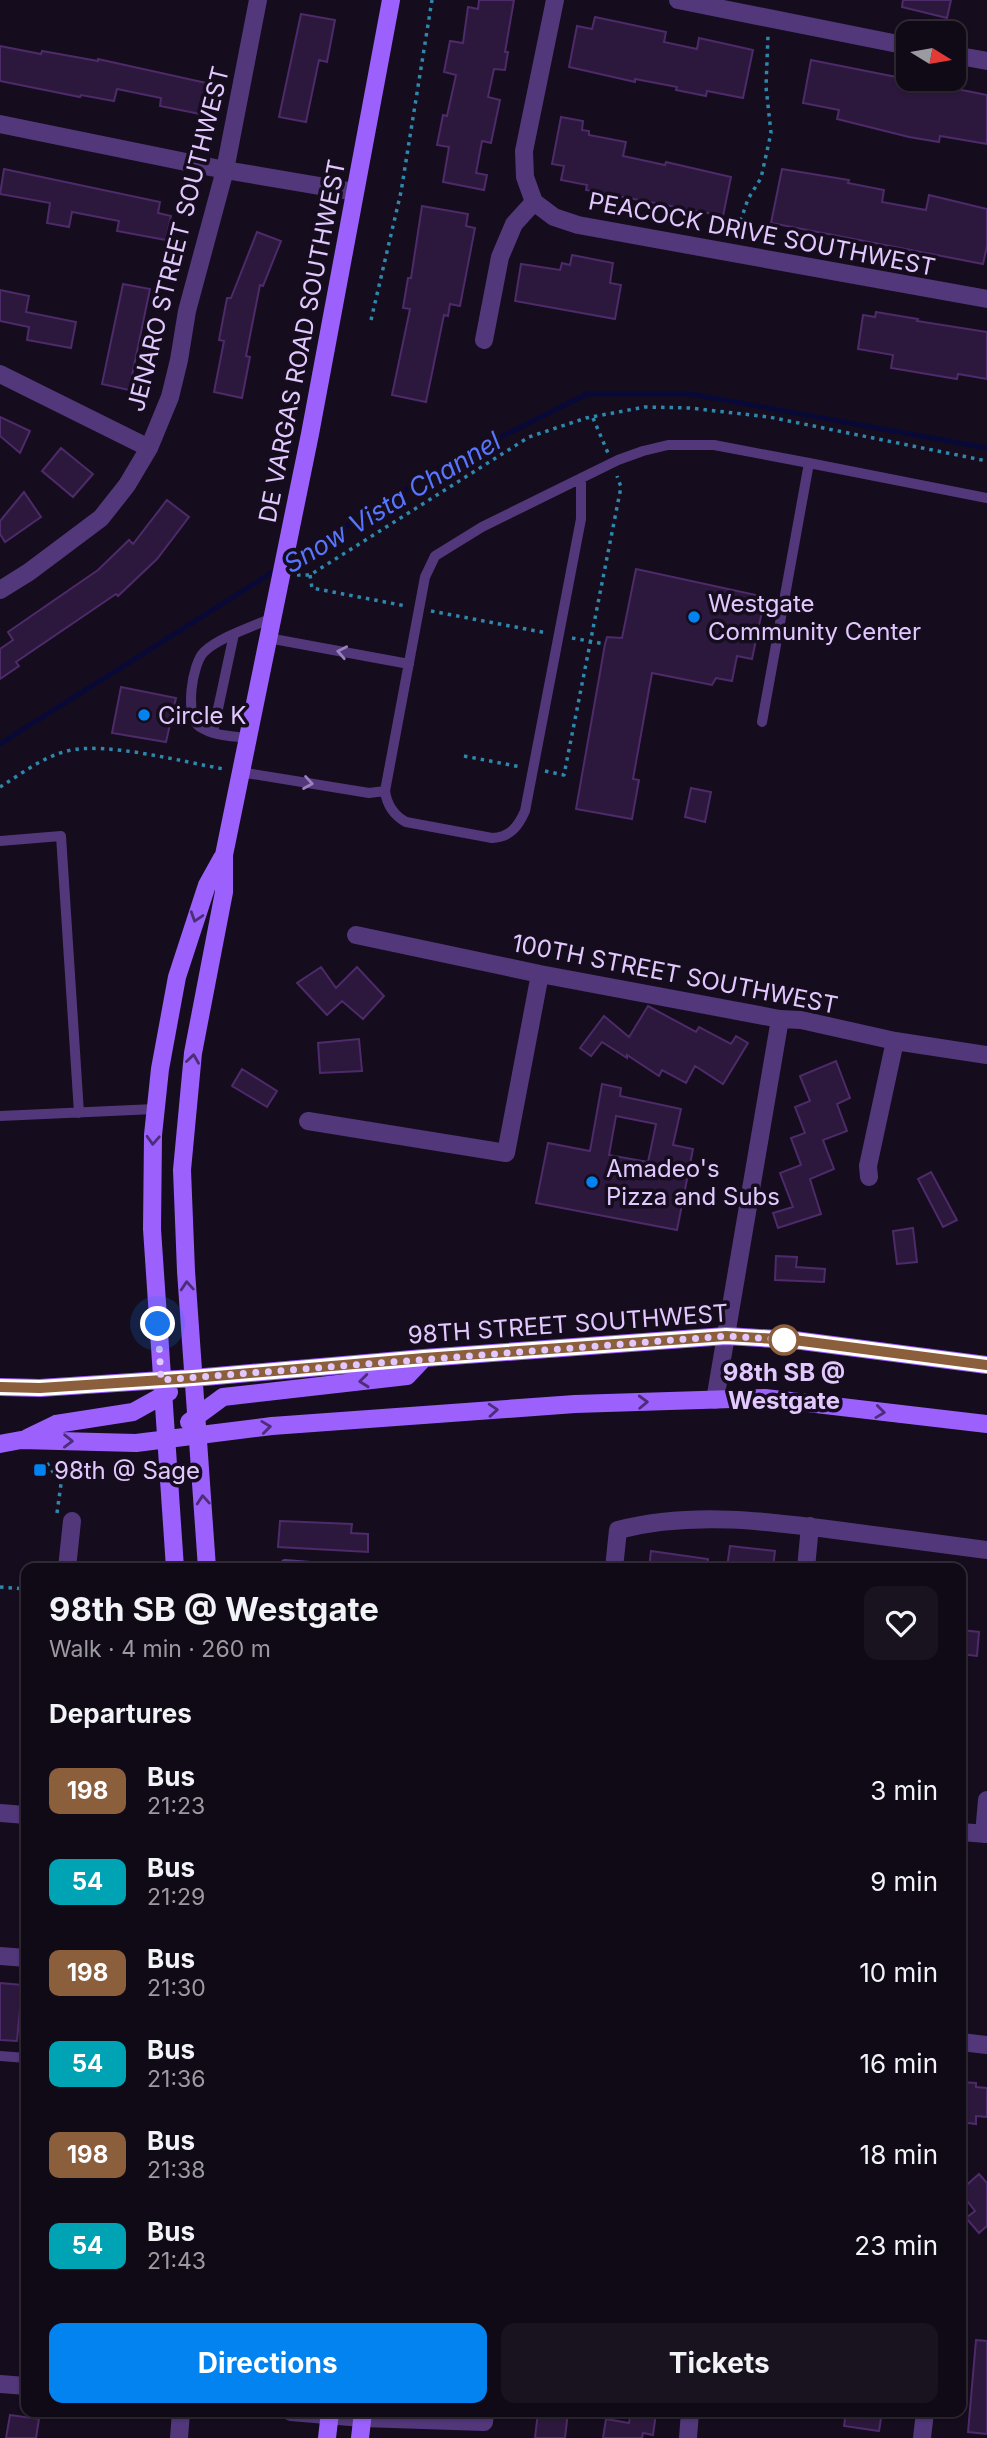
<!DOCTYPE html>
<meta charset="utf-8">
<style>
body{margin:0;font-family:Inter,sans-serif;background:#19121f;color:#f1f3f6;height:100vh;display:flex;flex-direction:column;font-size:26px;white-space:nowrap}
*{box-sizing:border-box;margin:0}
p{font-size:23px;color:#9c9aa1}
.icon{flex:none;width:38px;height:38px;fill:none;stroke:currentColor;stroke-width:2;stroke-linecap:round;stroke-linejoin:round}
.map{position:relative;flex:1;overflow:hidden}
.sheet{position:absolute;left:21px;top:1563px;width:945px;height:854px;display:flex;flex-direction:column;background:#100916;border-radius:14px;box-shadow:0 2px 5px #0004,0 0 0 2px #302a35}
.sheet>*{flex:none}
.badge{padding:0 14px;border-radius:10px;font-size:24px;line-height:46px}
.needle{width:46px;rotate:101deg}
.fabs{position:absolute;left:896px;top:21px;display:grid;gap:14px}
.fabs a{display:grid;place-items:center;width:70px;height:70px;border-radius:14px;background:#100916;box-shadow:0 2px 5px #0004,0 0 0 2px #302a35;font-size:35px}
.you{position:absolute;width:35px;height:35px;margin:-18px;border:5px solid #fff;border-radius:50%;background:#1a73e8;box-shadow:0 0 0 10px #1a73e833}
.map>.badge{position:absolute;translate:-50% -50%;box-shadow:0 0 0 4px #fff}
h2{padding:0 28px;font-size:26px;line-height:63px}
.round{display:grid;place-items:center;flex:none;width:74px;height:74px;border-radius:14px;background:#19121f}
.overview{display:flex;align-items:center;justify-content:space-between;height:119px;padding:0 28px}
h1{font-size:33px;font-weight:700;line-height:52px}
.button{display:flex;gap:14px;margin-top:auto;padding:14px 28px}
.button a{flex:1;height:80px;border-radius:14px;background:#0383f0;color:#fff;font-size:28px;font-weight:700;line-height:80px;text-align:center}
.button a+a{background:#19121f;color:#f1f3f6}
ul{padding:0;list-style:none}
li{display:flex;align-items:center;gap:21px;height:91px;padding:0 28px}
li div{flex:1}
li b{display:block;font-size:26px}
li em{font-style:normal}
li .badge{min-width:77px;font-weight:700;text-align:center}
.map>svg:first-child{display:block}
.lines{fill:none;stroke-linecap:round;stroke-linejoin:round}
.stream{stroke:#090938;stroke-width:5}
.building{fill:#2d183d;stroke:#4d2a69;stroke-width:2;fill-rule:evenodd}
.path{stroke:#2e87ac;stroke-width:3.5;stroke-dasharray:3.5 5;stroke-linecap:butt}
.lane{stroke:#52377b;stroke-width:10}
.street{stroke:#52377b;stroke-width:18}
.secondary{stroke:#9c60fd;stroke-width:18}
.oneway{stroke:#9a80bc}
.oneway2{stroke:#4b2e77}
.line-casing{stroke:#fff;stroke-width:16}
.line{stroke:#8b5e3c;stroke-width:10}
.walk{stroke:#e2c8fe;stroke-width:7;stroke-dasharray:0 12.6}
.poi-dot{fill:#0383f0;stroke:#150c1d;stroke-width:2.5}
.stop-dot{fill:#fff;stroke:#8b5e3c;stroke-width:3.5}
.labels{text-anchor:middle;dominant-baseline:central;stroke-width:7;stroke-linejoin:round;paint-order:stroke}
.street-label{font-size:24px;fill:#e2c8fe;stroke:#150c1d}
.poi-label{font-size:24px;fill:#e2c8fe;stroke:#150c1d;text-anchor:start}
.stop-label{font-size:24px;font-weight:bold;fill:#e2c8fe;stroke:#150c1d}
.water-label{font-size:26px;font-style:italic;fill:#5775fd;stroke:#150c1d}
</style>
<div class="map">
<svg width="987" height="2438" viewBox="0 0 987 2438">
<rect width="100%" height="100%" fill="#150c1d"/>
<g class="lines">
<path class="stream" d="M 288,563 L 445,465 L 587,394 L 691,394 L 987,448
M 0,744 L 276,570"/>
</g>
<path class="building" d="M 479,0 L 514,0 L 505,52 L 508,52 L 505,70 L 494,69 L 488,97 L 500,100 L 491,143 L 482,141 L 476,173 L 487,175 L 484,190 L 443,182 L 449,147 L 437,145 L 443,115 L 447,116 L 456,75 L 444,72 L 450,41 L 463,43 L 468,7 L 478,9 Z
M 903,0 L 951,0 L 947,18 L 902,7 Z
M 301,14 L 335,20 L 327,62 L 319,60 L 306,122 L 279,117 Z
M 595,17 L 666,32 L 664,42 L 697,49 L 699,38 L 753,50 L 743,98 L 707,91 L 706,96 L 676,90 L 677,87 L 635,79 L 635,82 L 569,67 L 577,26 L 592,29 Z
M 0,46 L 41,54 L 42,51 L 98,61 L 98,59 L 211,84 L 205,115 L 160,106 L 161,98 L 117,89 L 114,101 L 81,95 L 80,97 L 0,81 Z
M 811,60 L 987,95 L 987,144 L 940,136 L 939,142 L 909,137 L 837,119 L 839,110 L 803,103 Z
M 561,117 L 583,121 L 582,130 L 589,131 L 589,135 L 626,142 L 623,156 L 665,165 L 666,162 L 731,177 L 723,216 L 586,190 L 587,185 L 561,180 L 564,166 L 552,164 Z
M 4,169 L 160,202 L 158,213 L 171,216 L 166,240 L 117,231 L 119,221 L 72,212 L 69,227 L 47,223 L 50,203 L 0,194 Z
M 782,169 L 849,180 L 848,183 L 884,190 L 882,202 L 926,210 L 929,195 L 987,209 L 987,246 L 983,264 L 771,223 Z
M 422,206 L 468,214 L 466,226 L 475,228 L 460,306 L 450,304 L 448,316 L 444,315 L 426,402 L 392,395 L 410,309 L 403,308 L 408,278 L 411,278 Z
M 257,232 L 281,241 L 263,286 L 260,285 L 246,356 L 250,357 L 242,398 L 214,392 L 224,341 L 219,340 L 227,298 L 231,298 Z
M 572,255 L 613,263 L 610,283 L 621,285 L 615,319 L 515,301 L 521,264 L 560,270 L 562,263 L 570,265 Z
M 123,284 L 150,289 L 129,390 L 102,384 Z
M 0,290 L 29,296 L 26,312 L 76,322 L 71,348 L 27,340 L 29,327 L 0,321 Z
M 876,312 L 918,319 L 917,321 L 987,332 L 987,379 L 958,374 L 957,379 L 891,368 L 893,355 L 858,349 L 863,315 L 875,317 Z
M 0,417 L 30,431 L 20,453 L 0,436 Z
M 61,448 L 93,474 L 73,497 L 42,471 Z
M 24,492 L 41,517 L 5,542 L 0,534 L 0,521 Z
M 167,500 L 189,517 L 157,559 L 118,596 L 116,594 L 16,662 L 19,666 L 0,679 L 0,649 L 13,640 L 8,632 L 98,570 L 129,540 L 133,544 Z
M 636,569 L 765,597 L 752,659 L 737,656 L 732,681 L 716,678 L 712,685 L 652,673 L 633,779 L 639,780 L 632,819 L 576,809 L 605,644 L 607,637 L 622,638 Z
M 121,687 L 176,698 L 166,742 L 112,733 Z
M 691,788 L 711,792 L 705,822 L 685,817 Z
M 321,967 L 336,988 L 357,967 L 384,996 L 363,1019 L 342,1001 L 327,1015 L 297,983 Z
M 648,1006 L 696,1032 L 699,1027 L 731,1044 L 736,1036 L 748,1043 L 723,1084 L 695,1066 L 686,1083 L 662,1070 L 659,1076 L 627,1055 L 627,1058 L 602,1042 L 591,1056 L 580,1048 L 604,1016 L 629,1037 Z
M 359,1039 L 362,1071 L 320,1073 L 318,1043 Z
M 836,1061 L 850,1098 L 837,1104 L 847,1131 L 823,1140 L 834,1169 L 810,1179 L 821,1214 L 778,1228 L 773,1213 L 793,1207 L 780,1173 L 801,1165 L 791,1138 L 805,1133 L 795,1107 L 810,1101 L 800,1076 Z
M 242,1069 L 277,1091 L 267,1107 L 232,1086 Z
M 602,1084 L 621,1088 L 620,1096 L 681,1109 L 673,1145 L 693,1149 L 677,1230 L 536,1203 L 548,1143 L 590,1151 ZM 616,1116 L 656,1124 L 648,1162 L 609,1155 Z
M 931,1172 L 957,1220 L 943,1227 L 918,1179 Z
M 913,1228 L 917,1262 L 897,1264 L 893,1231 Z
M 776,1256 L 797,1257 L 796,1267 L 825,1269 L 824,1282 L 775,1280 Z
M 280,1521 L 352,1524 L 351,1533 L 368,1534 L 368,1552 L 278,1547 Z
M 730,1546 L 775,1551 L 773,1568 L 727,1567 Z
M 651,1551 L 708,1559 L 707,1568 L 649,1568 Z
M 961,1630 L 979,1632 L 977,1656 L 961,1654 Z
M 0,1983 L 22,1985 L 17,2041 L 0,2040 Z
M 961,2082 L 976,2083 L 976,2087 L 987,2088 L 987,2117 L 976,2116 L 976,2124 L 961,2122 Z
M 979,2174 L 987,2183 L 987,2226 L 979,2233 L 966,2218 L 975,2211 L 961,2193 L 961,2190 Z
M 976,2340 L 987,2341 L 987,2434 L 968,2432 Z
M 538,2412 L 568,2412 L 565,2438 L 535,2438 Z
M 631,2412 L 656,2413 L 653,2435 L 643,2433 L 642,2438 L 603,2438 L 606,2419 L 629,2423 Z
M 846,2412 L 882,2412 L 879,2431 L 844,2426 Z
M 10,2415 L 39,2419 L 36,2438 L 6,2438 Z"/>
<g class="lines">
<path class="path" d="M 735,237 L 748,199 L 761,178 L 771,133 L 766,87 L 768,35
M 371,320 L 401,192 L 432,0
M 593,418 L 608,453
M 297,575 L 310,575 L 529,437 L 586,418 L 645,407 L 690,408 L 769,417 L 987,461
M 310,575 L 312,588 L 406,606
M 431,611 L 547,633
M 572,638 L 605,644
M 464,756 L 521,767
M 545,771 L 564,775 L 621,487 L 617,476
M 0,787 C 21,774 43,757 67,751 C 105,741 183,762 224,769
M 47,1463 L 61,1484 L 57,1513
M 0,1587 L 26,1589
M 22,1985 L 26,1985"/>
<path class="lane" d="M 809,463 L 987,498
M 581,478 L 581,519 L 525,811 C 518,827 510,837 492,838 L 406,822 C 393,815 387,805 385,791 L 425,577 L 435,556 L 482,527 L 618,460 L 643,451 L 668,445 L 714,445 L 809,463 L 762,722
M 268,638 L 409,664
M 213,732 L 234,634
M 247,738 C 233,736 213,736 200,727 C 184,716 192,664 204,652 C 218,638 254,626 272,618
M 240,772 L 369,793 L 385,791
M 0,841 L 61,836 L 79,1113
M 0,1116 L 155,1109
M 285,1568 L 285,1564 L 336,1568
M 0,2056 L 26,2058"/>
<path class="street" d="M 678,0 L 908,46
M 954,55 L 987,61
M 0,124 L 225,170 L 355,192
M 534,202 L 554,217 L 578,225 L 987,299
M 534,202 L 525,177 L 524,151 L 555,0
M 484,340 L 500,257 L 514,224 L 534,202
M 0,374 L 149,448
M 0,590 L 29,572 L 101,518 L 127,485 L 149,448 L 170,397 L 179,360 L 187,311 L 225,170 L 258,0
M 356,935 L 540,974 L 780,1019 L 801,1020 L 895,1041 L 987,1055
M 308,1121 L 506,1153 L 540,974
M 869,1177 L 868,1166 L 895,1041
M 715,1400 L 780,1019
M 67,1568 L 72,1521
M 614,1568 L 618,1530 C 691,1511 768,1521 843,1531 C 891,1537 939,1544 987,1550
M 806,1568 L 810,1526
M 0,1813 L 26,1815
M 961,1832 L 987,1834
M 984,1834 L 987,1800
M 0,1956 L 26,1958
M 961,2042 L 987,2045
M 0,2384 L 26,2386
M 291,2412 L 362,2418 L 484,2422 L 485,2412
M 179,2438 L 181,2412
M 688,2438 L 690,2412
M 922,2438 L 925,2412"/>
<path class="secondary" d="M 0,1387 L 40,1388 L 193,1378 L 424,1358 L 726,1336 L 794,1340 L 987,1365
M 189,1422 L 223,1397 L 407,1376 L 424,1358
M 27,1438 L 56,1424 L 133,1412 L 169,1392
M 0,1444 L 21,1440 L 136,1443 L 272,1426 L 575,1404 L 765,1398 L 987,1424
M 175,1568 L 152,1229 L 153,1135 L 160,1069 L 177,977 L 207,885 L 222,858
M 207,1568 L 186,1271 L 182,1170 L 193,1053 L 224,892 L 224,855 L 310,434 L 391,0
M 327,2438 L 330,2412
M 360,2438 L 363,2412"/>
</g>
<defs><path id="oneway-chevron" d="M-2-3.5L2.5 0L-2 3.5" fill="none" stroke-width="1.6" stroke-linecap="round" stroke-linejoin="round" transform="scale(1.75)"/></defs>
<g class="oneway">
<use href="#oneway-chevron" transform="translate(342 652) rotate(-169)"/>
<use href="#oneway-chevron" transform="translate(308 783) rotate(9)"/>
</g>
<g class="oneway2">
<use href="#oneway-chevron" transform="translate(196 917) rotate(108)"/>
<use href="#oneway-chevron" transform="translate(193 1059) rotate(-82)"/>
<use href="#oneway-chevron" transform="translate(153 1140) rotate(93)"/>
<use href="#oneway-chevron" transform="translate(187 1286) rotate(-94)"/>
<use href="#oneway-chevron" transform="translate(364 1381) rotate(174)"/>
<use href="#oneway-chevron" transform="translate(643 1402) rotate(-2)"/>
<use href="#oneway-chevron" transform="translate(493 1410) rotate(-4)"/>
<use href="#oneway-chevron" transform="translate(880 1412) rotate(7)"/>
<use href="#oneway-chevron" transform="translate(266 1427) rotate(-7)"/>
<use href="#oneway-chevron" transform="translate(68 1441) rotate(1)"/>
<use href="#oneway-chevron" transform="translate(203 1500) rotate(-94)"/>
</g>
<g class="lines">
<defs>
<path id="line" d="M 0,1387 L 40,1388 L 193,1378 L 424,1358 L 726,1336 L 794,1340 L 987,1365"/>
</defs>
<use href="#line" class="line-casing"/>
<use href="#line" class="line"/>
<path class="walk" d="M 158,1324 L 161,1380 L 726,1336 L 794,1340 L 784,1340"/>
</g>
<g class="poi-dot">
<circle cx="694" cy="617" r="7"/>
<circle cx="144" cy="715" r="7"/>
<circle cx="592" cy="1182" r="7"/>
<rect x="33" y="1463" width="14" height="14" rx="3.5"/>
</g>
<circle class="stop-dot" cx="784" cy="1340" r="14"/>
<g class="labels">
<g class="street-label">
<text transform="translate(762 234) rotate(11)">PEACOCK DRIVE SOUTHWEST</text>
<text transform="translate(178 239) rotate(-76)">JENARO STREET SOUTHWEST</text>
<text transform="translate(302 341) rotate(-79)">DE VARGAS ROAD SOUTHWEST</text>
<text transform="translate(675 974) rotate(11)">100TH STREET SOUTHWEST</text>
<text transform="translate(568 1324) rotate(-4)">98TH STREET SOUTHWEST</text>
</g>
<g class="poi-label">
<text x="708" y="603">Westgate<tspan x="708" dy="28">Community Center</tspan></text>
<text x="158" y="715">Circle K</text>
<text x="606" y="1168">Amadeo's<tspan x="606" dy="28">Pizza and Subs</tspan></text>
<text x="54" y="1470">98th @ Sage</text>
</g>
<g class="stop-label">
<text x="784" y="1372">98th SB @<tspan x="784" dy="28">Westgate</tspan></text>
</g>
<g class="water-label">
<text transform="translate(392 502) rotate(-31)">Snow Vista Channel</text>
</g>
</g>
</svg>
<div class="fabs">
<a><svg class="needle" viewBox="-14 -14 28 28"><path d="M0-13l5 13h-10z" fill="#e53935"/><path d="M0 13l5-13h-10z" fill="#9c9aa1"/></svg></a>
</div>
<div class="you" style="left:158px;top:1324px"></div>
<section class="sheet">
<div class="overview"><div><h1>98th SB @ Westgate</h1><p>Walk · 4 min · 260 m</p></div><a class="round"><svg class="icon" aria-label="heart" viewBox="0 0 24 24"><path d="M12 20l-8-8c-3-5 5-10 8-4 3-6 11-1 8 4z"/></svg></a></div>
<h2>Departures</h2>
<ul>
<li><span class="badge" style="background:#8b5e3c;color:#fff">198</span><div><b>Bus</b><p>21:23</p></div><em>3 min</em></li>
<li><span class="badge" style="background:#00a3b4;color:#fff">54</span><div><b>Bus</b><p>21:29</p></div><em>9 min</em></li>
<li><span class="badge" style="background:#8b5e3c;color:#fff">198</span><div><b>Bus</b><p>21:30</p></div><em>10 min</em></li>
<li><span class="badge" style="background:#00a3b4;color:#fff">54</span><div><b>Bus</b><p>21:36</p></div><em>16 min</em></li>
<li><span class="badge" style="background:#8b5e3c;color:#fff">198</span><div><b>Bus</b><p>21:38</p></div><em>18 min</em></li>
<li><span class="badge" style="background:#00a3b4;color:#fff">54</span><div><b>Bus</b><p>21:43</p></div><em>23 min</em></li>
</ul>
<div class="button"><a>Directions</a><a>Tickets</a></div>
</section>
</div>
